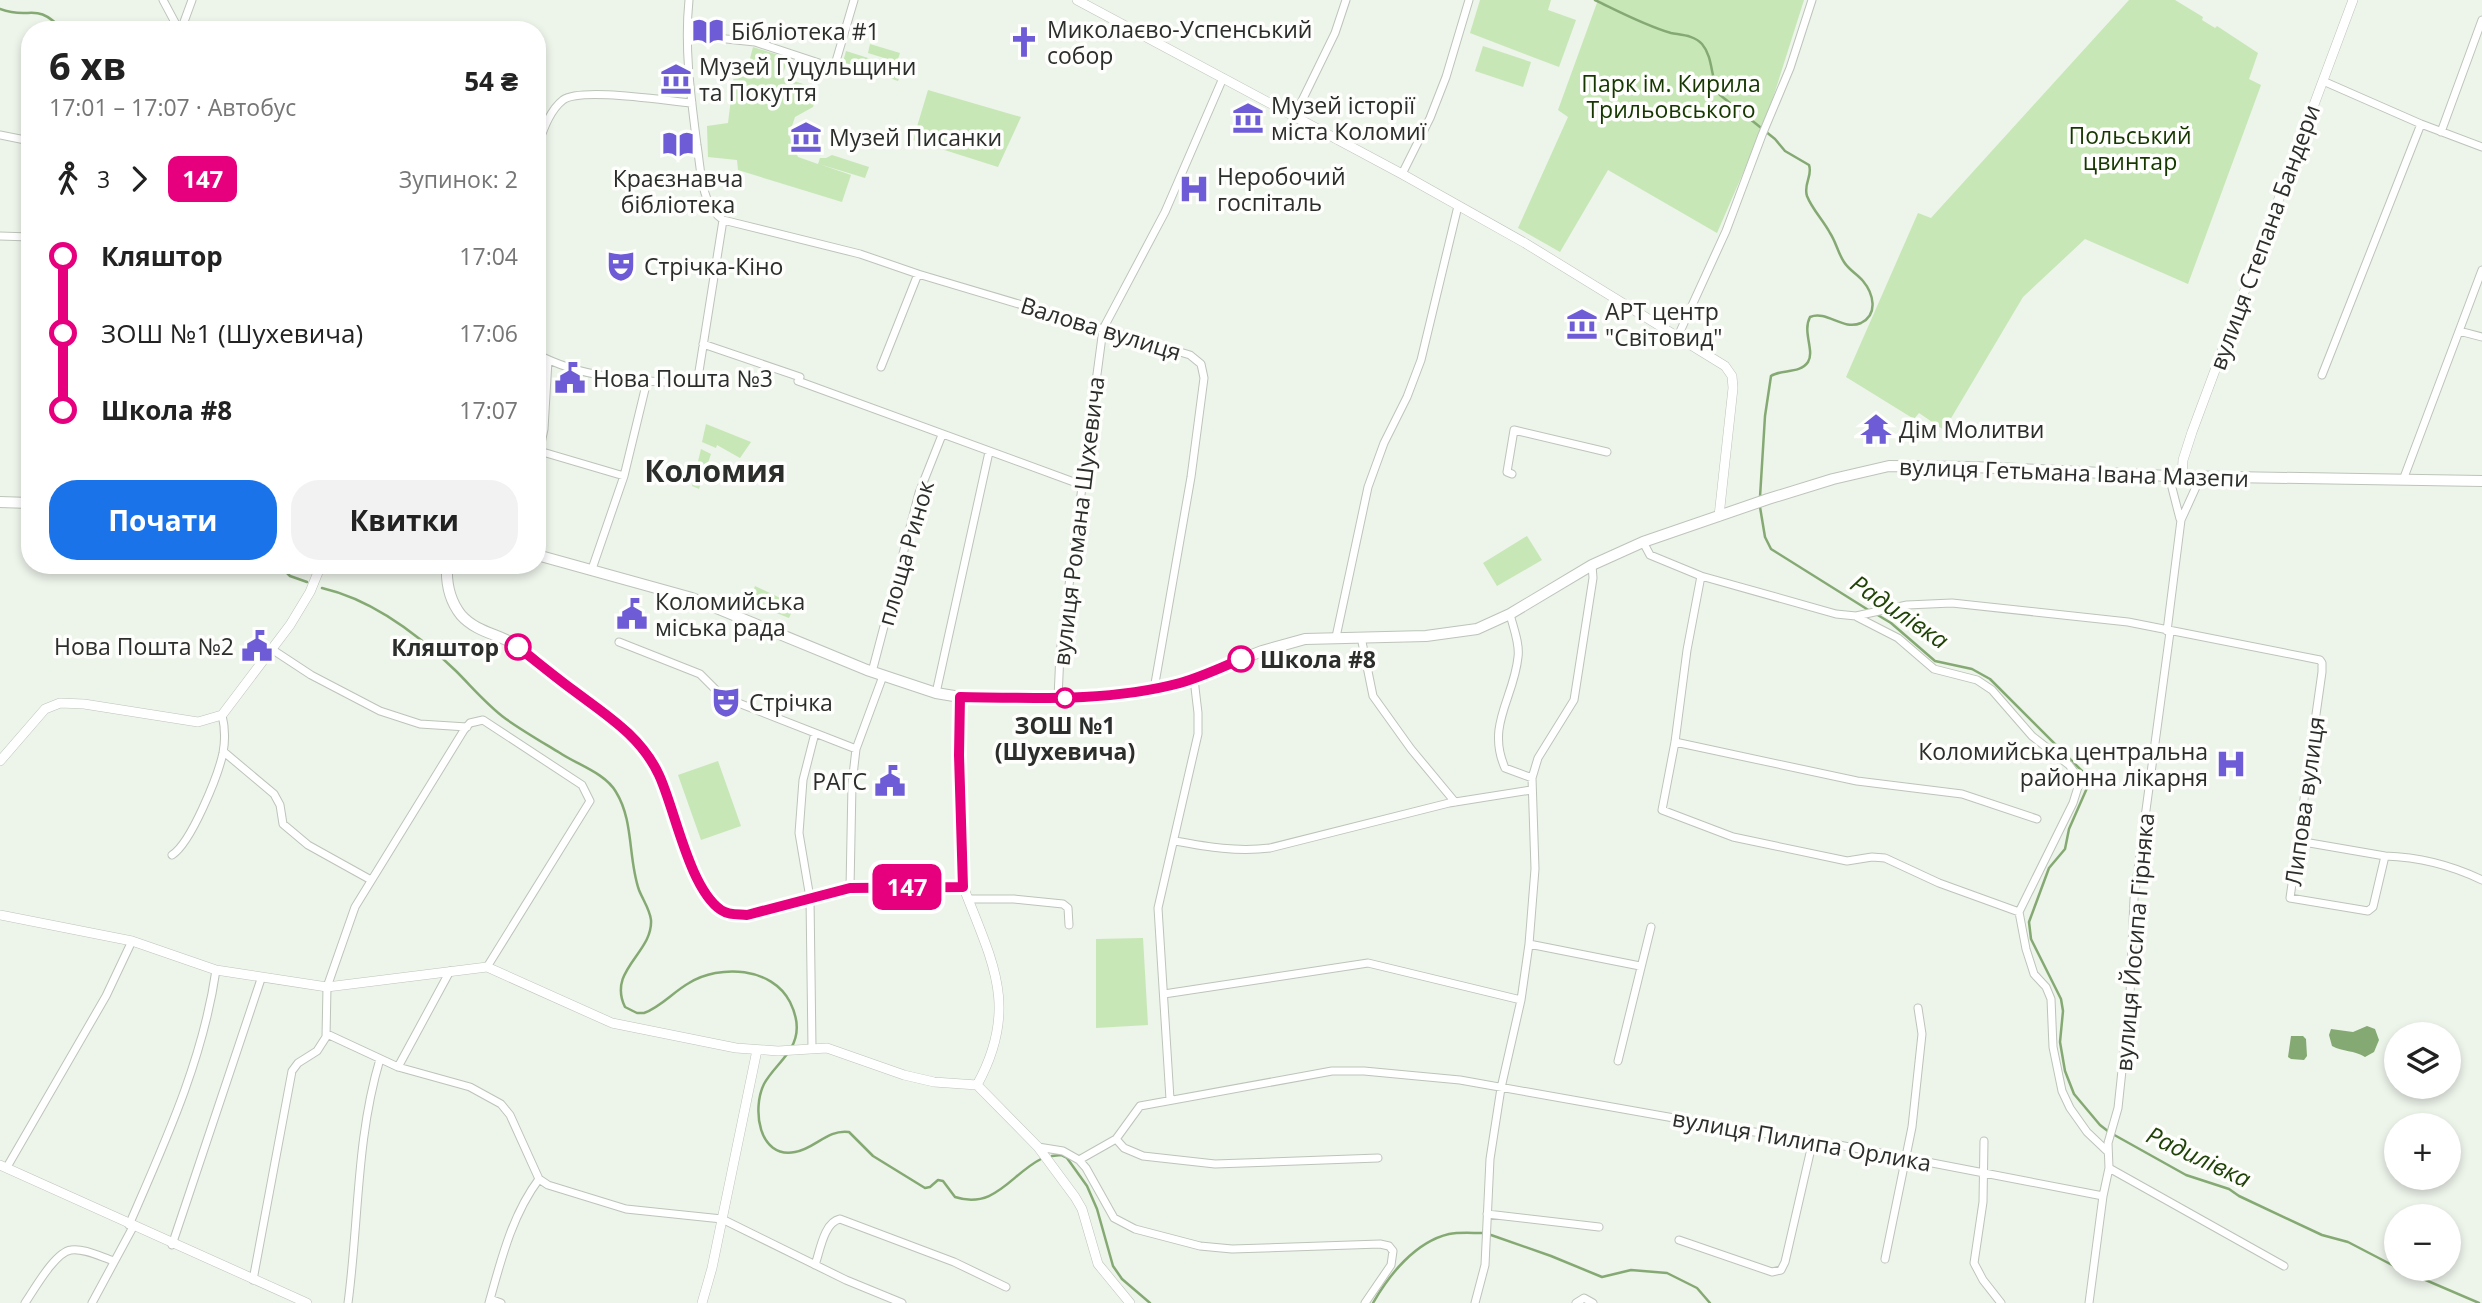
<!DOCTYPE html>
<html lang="uk">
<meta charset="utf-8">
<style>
body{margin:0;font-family:"Open Sans",sans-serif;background:#f2f2f2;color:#222;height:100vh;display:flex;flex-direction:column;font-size:26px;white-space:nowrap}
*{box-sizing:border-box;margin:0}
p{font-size:23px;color:#767676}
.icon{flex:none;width:38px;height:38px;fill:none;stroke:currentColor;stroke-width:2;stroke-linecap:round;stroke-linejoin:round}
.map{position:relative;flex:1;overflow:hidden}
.drawer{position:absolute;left:21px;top:21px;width:525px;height:553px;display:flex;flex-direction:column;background:#fff;border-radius:28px;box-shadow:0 4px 10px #0003}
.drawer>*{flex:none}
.badge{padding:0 14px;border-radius:10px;font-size:24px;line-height:46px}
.controls{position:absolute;left:2384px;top:1022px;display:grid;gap:14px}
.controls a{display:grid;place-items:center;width:77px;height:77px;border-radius:50%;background:#fff;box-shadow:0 4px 10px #0003;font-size:35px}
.map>.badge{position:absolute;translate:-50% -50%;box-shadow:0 0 0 4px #fff}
.legs{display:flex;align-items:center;gap:10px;height:77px;padding:0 28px;font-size:23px}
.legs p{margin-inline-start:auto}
.overview{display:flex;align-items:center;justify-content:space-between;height:119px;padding:0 28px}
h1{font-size:38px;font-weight:700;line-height:52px}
.primary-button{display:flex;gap:14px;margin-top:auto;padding:14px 28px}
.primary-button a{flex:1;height:80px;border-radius:28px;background:#1a73e8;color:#fff;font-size:28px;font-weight:700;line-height:80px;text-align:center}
.primary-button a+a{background:#f2f2f2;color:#222}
ul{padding:0 28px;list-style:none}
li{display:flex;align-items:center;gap:24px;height:77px;font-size:26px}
li i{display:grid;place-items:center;width:10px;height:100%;margin:0 9px;background:currentColor}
li i::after{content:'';width:18px;height:18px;margin:-9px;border:5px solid;border-radius:50%;background:#fff}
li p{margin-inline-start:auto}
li:first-child i{background:linear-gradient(#0000 50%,currentColor 0)}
li:last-child i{background:linear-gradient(currentColor 50%,#0000 0)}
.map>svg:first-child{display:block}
.green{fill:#c7e7b7}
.water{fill:#85a973}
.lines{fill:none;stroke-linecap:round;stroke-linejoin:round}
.stream{stroke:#85a973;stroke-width:2.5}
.minor-casing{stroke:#bdc4ba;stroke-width:9}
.tertiary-casing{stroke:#bdc4ba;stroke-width:10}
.secondary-casing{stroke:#bdc4ba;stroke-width:12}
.minor{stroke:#fff;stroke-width:7}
.tertiary{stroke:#fff;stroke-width:9}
.secondary{stroke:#fff;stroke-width:10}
.line-1-casing{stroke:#fff;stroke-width:16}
.line-1{stroke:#e6007e;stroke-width:10}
.stop-1-dot{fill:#fff;stroke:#e6007e;stroke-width:3.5}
.labels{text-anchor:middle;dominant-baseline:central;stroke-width:7;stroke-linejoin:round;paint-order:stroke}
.poi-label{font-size:23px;fill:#2c2e2b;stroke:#fefffd;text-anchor:start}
.park-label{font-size:23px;fill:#163800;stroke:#fefffd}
.street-label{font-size:23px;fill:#2c2e2b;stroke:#fefffd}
.stop-label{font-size:23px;font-weight:bold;fill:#2c2e2b;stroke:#fefffd;text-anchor:end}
.water-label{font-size:24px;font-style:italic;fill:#204207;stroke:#fefffd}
.district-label{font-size:30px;font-weight:bold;fill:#2c2e2b;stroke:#fefffd}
</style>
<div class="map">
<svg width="2482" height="1303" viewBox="0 0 2482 1303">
<rect width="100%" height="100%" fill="#edf4ea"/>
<path class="green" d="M 1480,0 L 1551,0 L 1548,10 L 1576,20 L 1559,67 L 1470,33 Z
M 1598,0 L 1804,0 L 1766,120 L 1717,233 L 1608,170 L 1560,252 L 1518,228 L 1568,117 L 1558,110 Z
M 2129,0 L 2175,0 L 2203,17 L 2202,20 L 2215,28 L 2217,26 L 2258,53 L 2249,79 L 2261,85 L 2188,284 L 2085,239 L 2023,297 L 1944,430 L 1919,413 L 1914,419 L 1846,377 L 1918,213 L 1931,218 Z
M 870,44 L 900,53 L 897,62 L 868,53 Z
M 1483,46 L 1531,62 L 1523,87 L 1475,71 Z
M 753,47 L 788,58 L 782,77 L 818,89 L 813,107 L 795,117 L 789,135 L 798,157 L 818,164 L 820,158 L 826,158 L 832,155 L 869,167 L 865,178 L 819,164 L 851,175 L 842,202 L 738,170 L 737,160 L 708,157 L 707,126 L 728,123 L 735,66 L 748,66 Z
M 846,51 L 903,69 L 898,81 L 843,62 Z
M 928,90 L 1021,117 L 998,167 L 913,140 Z
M 833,133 L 856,139 L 852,151 L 836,145 L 832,139 Z
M 706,424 L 751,442 L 740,458 L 717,445 L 716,448 L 702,442 Z
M 701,449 L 711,454 L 699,489 L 692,486 Z
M 1527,536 L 1542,560 L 1497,586 L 1483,563 Z
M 755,586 L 795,605 L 789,618 L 749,602 Z
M 718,761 L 741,826 L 701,840 L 678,775 Z
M 1143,938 L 1148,1025 L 1096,1028 L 1096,939 Z"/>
<path class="water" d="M 2367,1026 L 2375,1029 L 2379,1040 L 2374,1052 L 2365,1057 C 2354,1050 2343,1052 2332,1046 L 2329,1035 L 2331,1029 L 2353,1032 Z
M 2291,1036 L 2303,1036 L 2306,1039 L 2307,1056 L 2304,1060 L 2291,1059 L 2288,1057 Z"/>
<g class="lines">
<path class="stream" d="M 1595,0 C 1620,12 1644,25 1671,33 C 1681,35 1694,35 1702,44 C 1714,58 1710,80 1720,95 L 1775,139 L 1785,151 L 1809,165 C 1813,176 1803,184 1807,196 C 1812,209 1823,220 1830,233 C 1836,242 1838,253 1844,262 C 1849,270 1857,274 1863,281 C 1873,293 1879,314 1861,323 C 1843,331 1827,310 1810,317 C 1802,332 1815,351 1808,362 C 1800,374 1781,369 1771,376 L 1765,416 L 1760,497
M 0,9 C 32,21 34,0 63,30
M 1760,507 L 1765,537 L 1771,549 L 1870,611
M 279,565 L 290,576 L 307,582
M 322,588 C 374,600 419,635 456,671 C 473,688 487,705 506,719 C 523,731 542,742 560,753 C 578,765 605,773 616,792 C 634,821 628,859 639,890 C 643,900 650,910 651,920 C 653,953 607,970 625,1007 L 637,1013 L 644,1013 C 661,1007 673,992 689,983 C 720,964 772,967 790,1002 C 798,1018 800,1033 791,1048
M 1876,614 L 1891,623 L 1935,661 L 1972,669 L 1990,679 L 2084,773 L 2087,788 L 2069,829 L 2065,849 L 2049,868 L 2029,922 L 2031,939 L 2061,999 L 2063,1011 L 2060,1042 L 2065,1071 L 2074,1094 L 2100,1125 L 2109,1132 L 2186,1175 L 2229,1189 L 2239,1196 L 2322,1235 L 2348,1242 L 2396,1267
M 787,1054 C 780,1064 770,1073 764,1084 C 752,1108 758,1159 795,1152 C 815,1149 827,1129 849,1132 L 873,1156 L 925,1188 L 930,1187 L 938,1180 L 943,1181 L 955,1197 C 995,1210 1011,1174 1041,1159
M 1052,1156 L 1061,1155 L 1067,1158 L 1087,1186 L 1097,1209 L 1113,1266 L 1122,1279 L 1150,1303
M 1491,1235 L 1551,1256 L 1602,1277 L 1631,1270 L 1667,1273 L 1697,1288 L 1710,1303
M 2400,1269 L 2479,1303
M 1373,1303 C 1389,1275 1415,1242 1449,1234 C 1459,1232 1471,1233 1482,1233"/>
<defs>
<path id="minor" d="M 163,0 L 179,30
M 689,0 C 684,48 691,98 697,145 C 700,163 700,182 707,199 C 710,207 715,214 723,220 L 860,254 L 918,274 L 1190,355 L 1201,364 L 1204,378 L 1191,477 L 1154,689
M 181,30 L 192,0
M 688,35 L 755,42 L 834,68 L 854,0
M 2323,81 L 2421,124 L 2482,147
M 1294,117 L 1335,33 L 1346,0
M 2441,132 L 2482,20
M 0,135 L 30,141
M 537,147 C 543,131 549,111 563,100 C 581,87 666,101 692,103
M 1402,174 L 1430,118 L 1446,77 L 1469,0
M 0,236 L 30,237
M 2459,331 L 2482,337
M 1678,336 L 1726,231 L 1762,135 L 1790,68 L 1812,0
M 703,344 L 800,377
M 537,354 C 584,380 645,381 697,384 L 723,220
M 881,367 L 918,274
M 2322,375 L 2421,124
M 798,381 L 1082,485
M 537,453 L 546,453 L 624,476
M 539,453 L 544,429 L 548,360
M 1512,474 L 1507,472 L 1514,430 L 1607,452
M 2169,476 L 2180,519
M 2403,480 L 2482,270
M 1643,542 L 1650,555 L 1701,576 L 1836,614 L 1856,616 L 1907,605 L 1952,603 L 2128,622 L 2320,660 L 2322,663 L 2322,672 L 2290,898 L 2368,911 L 2373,907 L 2385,856 C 2419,857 2451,865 2482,880
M 592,569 L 624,476 L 647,381
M 1701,576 L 1687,650 L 1675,742 L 1662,810 L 1733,837 L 1847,861 L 1872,857 L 1885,858 L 1939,883 L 2019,912
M 1510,614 C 1513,627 1520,644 1518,657 C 1514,698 1486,725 1505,768 L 1532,778
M 1857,617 L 1898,638 L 1934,669 L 1977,680 L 1992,690 L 2032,736 L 2069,765 L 2075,773 L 2078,787 L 2073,803 L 2019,912 L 2026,949 L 2034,974 L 2046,987 L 2051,999 L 2053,1047 L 2062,1091 L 2070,1108 L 2087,1132 L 2108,1152
M 2167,631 L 2181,520 L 2201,476
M 1336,637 L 1368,487 L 1384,443 L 1407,397 L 1421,360 L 1458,206
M 1361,637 L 1373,696 L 1411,749 L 1455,802
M 619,642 L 700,674 L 723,697 L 856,749
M 273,650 L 311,675 L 380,711 L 420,724 L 467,727
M 872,672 L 919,493 L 942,435
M 936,693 L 989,452
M 1058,698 L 1060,653 L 1103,329 L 1165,212 L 1223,78
M 1675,742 L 1857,781 L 1962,794 L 2037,819
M 224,752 L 274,794 L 280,805 L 283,824 L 308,845 L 371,880
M 1175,841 C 1208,847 1237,852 1270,848 L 1449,803 L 1531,790
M 2298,841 L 2385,856
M 172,855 C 191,843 218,776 223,753 C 225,742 225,727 222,715
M 850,888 L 852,784 L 856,749 L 883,676
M 968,899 L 1014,899 L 1063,904 L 1068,908 L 1069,925
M 1529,944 L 1640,966
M 1164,994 L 1368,963 L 1521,1000
M 327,1034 L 398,1067 L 470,1087 L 501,1104 L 510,1115 L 539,1179 L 548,1185 L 626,1209 L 722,1219 L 846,1280 L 902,1303
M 812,1048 L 810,898 L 799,833 L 803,780 L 815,733
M 1618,1061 L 1651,927
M 398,1067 L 450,971
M 1170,1099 L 1158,908 L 1198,734 L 1198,713 L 1194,679
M 1116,1139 L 1140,1106 L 1332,1071 L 1364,1071 L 1460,1080 L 1747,1131 L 1813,1140 L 2103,1196
M 1984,1141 L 1983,1202 L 1974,1263 L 1983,1280 L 2001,1303
M 1038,1147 L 1063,1151 L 1079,1160 L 1086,1168 L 1114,1218 L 1135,1229 L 1200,1246 L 1232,1249 L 1380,1244 L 1389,1246 L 1393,1251 L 1391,1265 L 1365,1303
M 1079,1160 L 1116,1139 L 1124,1148 L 1143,1156 L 1215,1164 L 1378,1158
M 7,1167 L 106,996 L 132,941
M 2109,1168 L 2284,1266
M 1487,1214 L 1599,1227
M 129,1225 C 165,1142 203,1060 216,970
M 1679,1240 L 1772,1272 L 1781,1270 L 1785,1262 L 1813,1140
M 172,1245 L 261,979
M 1885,1259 L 1912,1127 L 1922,1034 L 1918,1008
M 815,1265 C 820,1251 824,1222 840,1219 L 954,1262 L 1006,1287
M 253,1280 L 292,1071 L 298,1063 L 317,1051 L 326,1037 L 327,987 L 355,907 L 464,730 L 470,723 L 483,720 L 582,785 L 590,801 L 487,967
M 490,1299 L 501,1303
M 25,1303 C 34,1290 55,1252 71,1250 C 84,1248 101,1257 114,1261
M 92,1303 L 133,1227
M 348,1303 C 359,1221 356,1139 380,1059
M 489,1303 C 501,1260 512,1215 539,1179
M 1475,1303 L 1485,1265 L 1490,1159 L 1501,1088 L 1521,1000 L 1529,944 L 1535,869 L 1532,778 L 1538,758 L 1574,700 L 1593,578 L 1592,565
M 1576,1303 L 1584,1298 L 1593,1303
M 2089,1303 L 2103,1196 L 2109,1168 L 2108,1143 L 2118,1108 L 2130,995 L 2134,899 L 2170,632"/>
<path id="tertiary" d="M 1077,0 L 1402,174 L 1525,243 L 1725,366 L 1732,376 L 1733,388 L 1719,516
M 2182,476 L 2183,460 L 2192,432 L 2353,0
M 0,761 L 45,709 L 60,703 L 84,704 L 198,722 L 222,715 L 290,625 L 310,592 L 321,565
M 963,886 C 992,962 1020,1007 977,1085
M 0,915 L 132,941 L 216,970 L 327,987 L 487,967 L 612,1023 L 736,1048 L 778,1051 L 827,1048 L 904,1075 L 934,1082 L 977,1085
M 977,1085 L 1038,1147 L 1075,1197 L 1082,1209 L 1098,1264 L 1130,1303
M 0,1165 L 307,1303
M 702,1303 L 712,1268 L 757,1050"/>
<path id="secondary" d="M 0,502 L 30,503
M 537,555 L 692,598 L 867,670 L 936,693 L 960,697 L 1070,697 L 1140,691 L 1181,683 L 1262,651 L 1305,639 L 1426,636 L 1477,629 L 1510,614 L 1592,565 L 1643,542 L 1768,499 L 1833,479 L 1889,466 L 1973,467 L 2169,476 L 2482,481
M 447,565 C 446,583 449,600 461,615 C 476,632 498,634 516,645 C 535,657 553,674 571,688 C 589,702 609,714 626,730 C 633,736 642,744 648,753 C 674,789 684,887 721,910 C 745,925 820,893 850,888 L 963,886 L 959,755 L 960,697"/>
</defs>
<use href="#minor" class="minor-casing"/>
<use href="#tertiary" class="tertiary-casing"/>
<use href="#secondary" class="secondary-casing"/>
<use href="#minor" class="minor"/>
<use href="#tertiary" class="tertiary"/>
<use href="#secondary" class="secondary"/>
</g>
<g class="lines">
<defs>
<path id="line-1" d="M 518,647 C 536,661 554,676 573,690 C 606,715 641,736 659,775 C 675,809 689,888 721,910 C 728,915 738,914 747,915 L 850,888 L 963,887 L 959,755 L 960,697 C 1033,698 1109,702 1180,683 C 1201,677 1221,668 1241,659"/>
</defs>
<use href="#line-1" class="line-1-casing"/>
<use href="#line-1" class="line-1"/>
</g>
<defs>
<symbol id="library-bare" viewBox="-9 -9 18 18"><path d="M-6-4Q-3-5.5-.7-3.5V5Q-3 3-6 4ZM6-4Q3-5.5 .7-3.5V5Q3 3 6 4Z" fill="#6e5cd6" stroke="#fefffd" stroke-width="2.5" paint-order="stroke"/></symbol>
<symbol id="church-bare" viewBox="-9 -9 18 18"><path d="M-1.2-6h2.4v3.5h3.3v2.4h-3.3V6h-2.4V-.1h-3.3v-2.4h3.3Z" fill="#6e5cd6" stroke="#fefffd" stroke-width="2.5" paint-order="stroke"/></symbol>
<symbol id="museum-bare" viewBox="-9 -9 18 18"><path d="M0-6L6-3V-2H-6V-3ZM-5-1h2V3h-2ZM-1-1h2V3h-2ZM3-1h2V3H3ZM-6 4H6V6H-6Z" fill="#6e5cd6" stroke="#fefffd" stroke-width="2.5" paint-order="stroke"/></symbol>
<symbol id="hospital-bare" viewBox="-9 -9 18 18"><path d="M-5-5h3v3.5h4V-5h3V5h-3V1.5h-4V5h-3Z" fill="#6e5cd6" stroke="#fefffd" stroke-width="2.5" paint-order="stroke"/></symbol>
<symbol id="theatre-bare" viewBox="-9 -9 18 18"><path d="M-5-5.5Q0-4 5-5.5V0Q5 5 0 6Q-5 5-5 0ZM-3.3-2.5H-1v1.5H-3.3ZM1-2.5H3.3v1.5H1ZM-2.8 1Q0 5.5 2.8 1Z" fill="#6e5cd6" stroke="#fefffd" stroke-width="2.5" paint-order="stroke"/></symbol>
<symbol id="civic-bare" viewBox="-9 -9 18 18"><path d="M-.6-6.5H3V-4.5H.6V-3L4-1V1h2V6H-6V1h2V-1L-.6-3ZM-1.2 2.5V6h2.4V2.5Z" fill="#6e5cd6" stroke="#fefffd" stroke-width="2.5" paint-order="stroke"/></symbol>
<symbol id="temple-bare" viewBox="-9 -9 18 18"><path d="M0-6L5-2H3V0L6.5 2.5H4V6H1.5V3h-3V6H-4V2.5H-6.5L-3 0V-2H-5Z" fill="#6e5cd6" stroke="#fefffd" stroke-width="2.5" paint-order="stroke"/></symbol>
</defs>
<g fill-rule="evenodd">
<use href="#library-bare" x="686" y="9" width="44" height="44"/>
<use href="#church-bare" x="1002" y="20" width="44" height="44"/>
<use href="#museum-bare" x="654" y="57" width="44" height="44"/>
<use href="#museum-bare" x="1226" y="96" width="44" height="44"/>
<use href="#museum-bare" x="784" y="115" width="44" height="44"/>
<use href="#library-bare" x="656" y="122" width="44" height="44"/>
<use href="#hospital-bare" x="1172" y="167" width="44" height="44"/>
<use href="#theatre-bare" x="599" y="244" width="44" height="44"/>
<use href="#museum-bare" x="1560" y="302" width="44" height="44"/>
<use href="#civic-bare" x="548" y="356" width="44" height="44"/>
<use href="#temple-bare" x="1854" y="407" width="44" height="44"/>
<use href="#civic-bare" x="610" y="592" width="44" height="44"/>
<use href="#civic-bare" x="235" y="624" width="44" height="44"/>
<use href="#theatre-bare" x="704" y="680" width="44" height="44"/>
<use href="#hospital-bare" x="2209" y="742" width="44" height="44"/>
<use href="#civic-bare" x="868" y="759" width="44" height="44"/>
</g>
<g class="stop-1-dot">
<circle cx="518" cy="647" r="12"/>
<circle cx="1241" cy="659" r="12"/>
<circle cx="1065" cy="698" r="9"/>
</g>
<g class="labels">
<g class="poi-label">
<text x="1047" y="29">Миколаєво-Успенський<tspan x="1047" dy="26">собор</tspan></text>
<text x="731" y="31">Бібліотека #1</text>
<text x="699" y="66">Музей Гуцульщини<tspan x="699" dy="26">та Покуття</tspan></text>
<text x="1271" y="105">Музей історії<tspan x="1271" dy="26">міста Коломиї</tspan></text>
<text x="829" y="137">Музей Писанки</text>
<text x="1217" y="176">Неробочий<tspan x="1217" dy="26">госпіталь</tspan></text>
<text x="678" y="178" text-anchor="middle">Краєзнавча<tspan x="678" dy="26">бібліотека</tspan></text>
<text x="644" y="266">Стрічка-Кіно</text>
<text x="1605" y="311">АРТ центр<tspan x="1605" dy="26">"Світовид"</tspan></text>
<text x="593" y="378">Нова Пошта №3</text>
<text x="1899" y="429">Дім Молитви</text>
<text x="655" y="601">Коломийська<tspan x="655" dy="26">міська рада</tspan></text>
<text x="234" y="646" text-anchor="end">Нова Пошта №2</text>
<text x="749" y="702">Стрічка</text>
<text x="2208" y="751" text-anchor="end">Коломийська центральна<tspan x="2208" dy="26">районна лікарня</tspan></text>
<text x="867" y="781" text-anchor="end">РАГС</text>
</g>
<g class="park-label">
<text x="1671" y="83">Парк ім. Кирила<tspan x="1671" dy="26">Трильовського</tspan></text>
<text x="2130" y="135">Польський<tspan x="2130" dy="26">цвинтар</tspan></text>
</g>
<g class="street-label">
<text transform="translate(2264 237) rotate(-70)">вулиця Степана Бандери</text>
<text transform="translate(1101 328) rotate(17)">Валова вулиця</text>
<text transform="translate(2074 472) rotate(2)">вулиця Гетьмана Івана Мазепи</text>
<text transform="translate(1078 521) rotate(-83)">вулиця Романа Шухевича</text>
<text transform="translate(905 553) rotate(-74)">площа Ринок</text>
<text transform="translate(2304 801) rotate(-82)">Липова вулиця</text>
<text transform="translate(2134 942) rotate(-85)">вулиця Йосипа Гірняка</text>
<text transform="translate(1802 1140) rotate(10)">вулиця Пилипа Орлика</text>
</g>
<g class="stop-label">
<text x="499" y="647">Кляштор</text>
<text x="1260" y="659" text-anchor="start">Школа #8</text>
<text x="1065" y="725" text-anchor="middle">ЗОШ №1<tspan x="1065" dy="26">(Шухевича)</tspan></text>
</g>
<g class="water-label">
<text transform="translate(1900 611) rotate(34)">Радилівка</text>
<text transform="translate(2199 1156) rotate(25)">Радилівка</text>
</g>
<g class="district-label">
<text x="715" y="470">Коломия</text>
</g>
</g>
</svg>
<div class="controls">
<a><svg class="icon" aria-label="layers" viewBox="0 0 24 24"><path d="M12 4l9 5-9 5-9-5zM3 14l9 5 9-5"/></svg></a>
<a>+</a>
<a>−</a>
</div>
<b class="badge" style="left:907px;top:887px;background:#e6007e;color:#fff">147</b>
<section class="drawer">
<div class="overview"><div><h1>6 хв</h1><p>17:01 – 17:07 · Автобус</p></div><b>54 ₴</b></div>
<div class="legs"><svg class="icon" aria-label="walk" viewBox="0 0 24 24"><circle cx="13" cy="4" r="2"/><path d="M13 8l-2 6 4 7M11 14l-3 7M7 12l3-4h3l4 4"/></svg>3<svg class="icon" aria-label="forward" viewBox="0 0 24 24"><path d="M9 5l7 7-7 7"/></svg><b class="badge" style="background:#e6007e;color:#fff">147</b><p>Зупинок: 2</p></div>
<ul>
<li><i style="color:#e6007e"></i><b>Кляштор</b><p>17:04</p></li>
<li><i style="color:#e6007e"></i><span>ЗОШ №1 (Шухевича)</span><p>17:06</p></li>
<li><i style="color:#e6007e"></i><b>Школа #8</b><p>17:07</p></li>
</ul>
<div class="primary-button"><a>Почати</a><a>Квитки</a></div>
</section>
</div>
